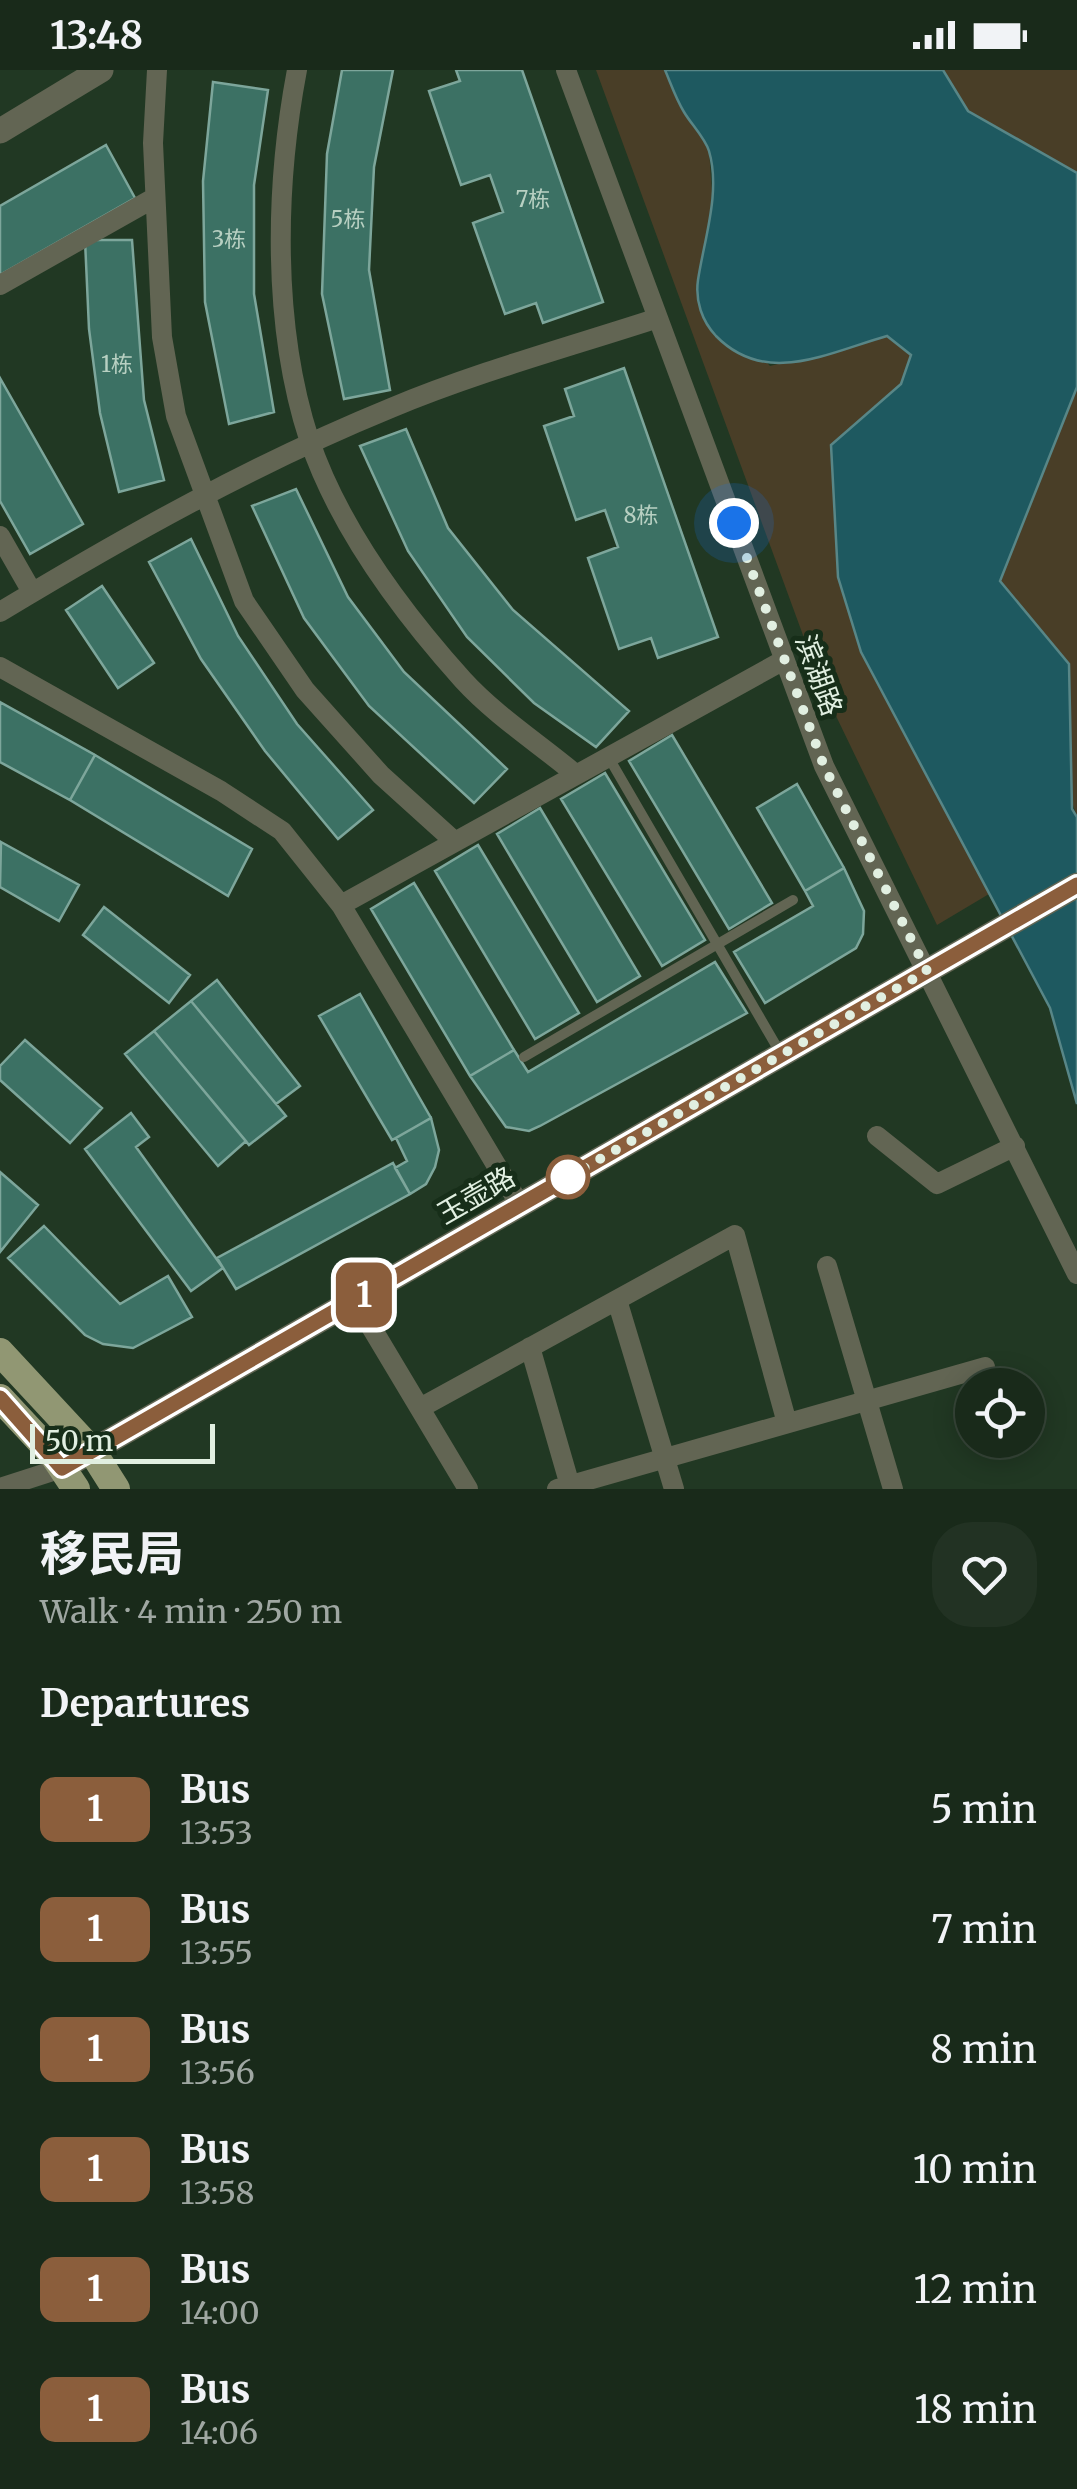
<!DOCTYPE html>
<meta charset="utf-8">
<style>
body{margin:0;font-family:Merriweather,"Noto Sans SC",serif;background:#223223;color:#f1f3f6;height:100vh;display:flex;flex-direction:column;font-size:38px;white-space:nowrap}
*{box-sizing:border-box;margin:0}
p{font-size:32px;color:#9fa7a2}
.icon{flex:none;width:55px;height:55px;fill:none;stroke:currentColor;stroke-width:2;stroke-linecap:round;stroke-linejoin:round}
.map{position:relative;height:1419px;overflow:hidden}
.details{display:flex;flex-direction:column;background:#192a1a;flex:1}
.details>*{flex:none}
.badge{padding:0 20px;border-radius:15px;font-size:35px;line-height:65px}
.tools{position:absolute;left:955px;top:1298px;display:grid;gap:20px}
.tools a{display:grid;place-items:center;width:90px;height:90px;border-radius:50%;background:#192a1a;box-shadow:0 5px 25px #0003,0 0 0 2px #374639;font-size:50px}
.scale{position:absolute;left:30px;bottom:25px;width:185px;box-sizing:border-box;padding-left:10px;border:5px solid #e1efe1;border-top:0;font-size:28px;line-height:35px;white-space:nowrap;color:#e1efe1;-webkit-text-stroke:8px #172e19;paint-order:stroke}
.you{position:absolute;width:50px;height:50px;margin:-25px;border:8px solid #fff;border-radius:50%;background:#1a73e8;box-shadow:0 0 0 15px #1a73e833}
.map>.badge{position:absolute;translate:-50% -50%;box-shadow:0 0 0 5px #fff}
h2{padding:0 40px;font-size:38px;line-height:90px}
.round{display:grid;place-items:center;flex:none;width:105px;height:105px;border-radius:40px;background:#223223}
.head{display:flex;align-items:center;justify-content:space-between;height:170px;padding:0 40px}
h1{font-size:48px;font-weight:700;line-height:75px}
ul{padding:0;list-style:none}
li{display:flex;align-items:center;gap:30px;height:120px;padding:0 40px}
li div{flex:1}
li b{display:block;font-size:38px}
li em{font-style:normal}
li .badge{min-width:110px;font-weight:700;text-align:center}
.status{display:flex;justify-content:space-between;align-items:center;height:70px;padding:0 50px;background:#192a1a;direction:ltr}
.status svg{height:28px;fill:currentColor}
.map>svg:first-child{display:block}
.green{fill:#493e27}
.water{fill:#1e5960;stroke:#588687;stroke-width:2.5}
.building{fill:#3c7164;stroke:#7da69b;stroke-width:2.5}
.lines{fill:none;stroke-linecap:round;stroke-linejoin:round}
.service{stroke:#626553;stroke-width:10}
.minor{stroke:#626553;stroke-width:20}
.tertiary{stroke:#626553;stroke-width:25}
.primary{stroke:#919773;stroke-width:28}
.line-casing{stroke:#fff;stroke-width:22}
.line{stroke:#8b5e3c;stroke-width:15}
.walk{stroke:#e1efe1;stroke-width:10;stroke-dasharray:0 18}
.stop-dot{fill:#fff;stroke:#8b5e3c;stroke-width:5}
.labels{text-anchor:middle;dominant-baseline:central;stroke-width:10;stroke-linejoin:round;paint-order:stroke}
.number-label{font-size:22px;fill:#b8d0c2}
.street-label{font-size:28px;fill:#e1efe1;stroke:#172e19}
</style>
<div class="status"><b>13:48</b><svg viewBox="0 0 49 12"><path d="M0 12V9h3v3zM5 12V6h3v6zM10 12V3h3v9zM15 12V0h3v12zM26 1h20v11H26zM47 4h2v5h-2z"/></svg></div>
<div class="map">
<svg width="1077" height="1419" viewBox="0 0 1077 1419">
<rect width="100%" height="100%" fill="#213823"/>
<path class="green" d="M 596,0 L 665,0 L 680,37 L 709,79 L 712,123 L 707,178 L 697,213 L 770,296 L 887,266 L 911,285 L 901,314 L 831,375 L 838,507 L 861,582 L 989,824 L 937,855 L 822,617 Z
M 943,0 L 1077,0 L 1077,103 L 968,41 Z
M 1077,317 L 1077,747 L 1000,511 Z"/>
<path class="water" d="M 665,0 L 943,0 L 968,41 L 1077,103 L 1077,317 L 1000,511 L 1069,594 L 1072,739 L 1077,747 L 1077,1034 L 1050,938 L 861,582 L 838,507 L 831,375 L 901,314 L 911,285 L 887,266 C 827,283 766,317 716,266 C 702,251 695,231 698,210 C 704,170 721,122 709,81 C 705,68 691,54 684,42 C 676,29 671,14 665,0 Z"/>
<path class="building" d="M 342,0 L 393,0 L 374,97 L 369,200 L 390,320 L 344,329 L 322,224 L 327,84 Z
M 456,0 L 522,0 L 603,232 L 543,253 L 536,233 L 505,244 L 473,153 L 503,142 L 490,105 L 461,115 L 429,21 L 460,11 Z
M 213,12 L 268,20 L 254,115 L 254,224 L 274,342 L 229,354 L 205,232 L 203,111 Z
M 106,75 L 135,128 L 0,205 L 0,136 Z
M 85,170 L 132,170 L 144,330 L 164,410 L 119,422 L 100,343 L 89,259 Z
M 624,298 L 718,567 L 658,588 L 651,568 L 619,579 L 588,488 L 618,477 L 605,440 L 576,450 L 544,356 L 574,346 L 565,319 Z
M 0,308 L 83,454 L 30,484 L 0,431 Z
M 406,359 L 448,458 L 513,540 L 629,641 L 596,677 L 534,633 L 467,567 L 408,481 L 360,376 Z
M 296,419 L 348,527 L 404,602 L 507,699 L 474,733 L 369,636 L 304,548 L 252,436 Z
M 191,469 L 238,566 L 297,654 L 373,740 L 338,769 L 265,681 L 201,589 L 149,492 Z
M 102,516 L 154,593 L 118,618 L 66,540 Z
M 0,632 L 95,685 L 70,730 L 0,692 Z
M 672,665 L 772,833 L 729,859 L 629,691 Z
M 95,685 L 252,779 L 228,826 L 70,730 Z
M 605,703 L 705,870 L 662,896 L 561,729 Z
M 797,714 L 844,798 L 805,821 L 757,738 Z
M 540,738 L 640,906 L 597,932 L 497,764 Z
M 1,772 L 79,815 L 59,851 L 0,817 Z
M 478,775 L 579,943 L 535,969 L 435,801 Z
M 844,798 L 864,841 L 863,864 L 856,878 L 765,933 L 734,882 L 813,836 L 805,821 Z
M 414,813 L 514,980 L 470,1006 L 371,839 Z
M 104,837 L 190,905 L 169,933 L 83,865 Z
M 715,892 L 747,943 L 540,1056 L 529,1061 L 506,1057 L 470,1006 L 514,980 L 528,1002 Z
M 217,910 L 300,1016 L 276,1034 L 191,931 Z
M 360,924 L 431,1048 L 392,1070 L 319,946 Z
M 191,931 L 286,1046 L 249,1075 L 154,961 Z
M 154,961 L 246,1071 L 218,1096 L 125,984 Z
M 25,970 L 102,1038 L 70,1073 L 0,1010 L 0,996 Z
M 131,1043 L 149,1067 L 136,1077 L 223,1198 L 191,1221 L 85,1079 Z
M 431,1048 L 439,1080 L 435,1097 L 426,1114 L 410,1124 L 395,1098 L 407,1091 L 396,1068 Z
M 393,1093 L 410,1124 L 236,1219 L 217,1188 Z
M 0,1102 L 38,1135 L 0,1182 Z
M 44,1156 L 120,1234 L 168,1206 L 192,1247 L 133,1278 L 103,1274 L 85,1265 L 8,1188 Z"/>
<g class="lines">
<path class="service" d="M 609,688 L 781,984
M 524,987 L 793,830"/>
<path class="minor" d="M 157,0 L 153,73 L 162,267 L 176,346 L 244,531 L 305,620 L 381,705 L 454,771
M 297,0 C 275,116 272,255 309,369 C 339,458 401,541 463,610 C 495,645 538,673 574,703
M 566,0 L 824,696 L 1077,1204
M 0,215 L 154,128
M 0,466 L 32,522
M 0,542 C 126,466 254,394 391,338 C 477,302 569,277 658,248
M 0,597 L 221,721 L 282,761 L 341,835 L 520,1135
M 341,835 L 784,590
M 877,1066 L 937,1114 L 1015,1076
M 827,1196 L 893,1419
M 355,1230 L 468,1419
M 617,1230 L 674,1419
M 530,1277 L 571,1419
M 420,1338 L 735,1165 L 787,1353
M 0,1418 L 62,1398
M 557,1419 L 985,1297"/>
<path class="tertiary" d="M 0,61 L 101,0
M 62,1398 L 1077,815"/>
<path class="primary" d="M 0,1282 L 92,1381 L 116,1419
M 0,1328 L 54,1386 L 76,1419"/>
</g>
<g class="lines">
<defs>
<path id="line" d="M 0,1328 L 62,1398 L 1077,815"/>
</defs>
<use href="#line" class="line-casing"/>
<use href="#line" class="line"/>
<path class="walk" d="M 568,1107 L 553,1116 L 927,901 L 824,696 L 734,453"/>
</g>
<circle class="stop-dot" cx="568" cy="1107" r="20"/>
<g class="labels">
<g class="number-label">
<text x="533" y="129">7栋</text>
<text x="348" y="149">5栋</text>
<text x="229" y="169">3栋</text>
<text x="117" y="294">1栋</text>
<text x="641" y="445">8栋</text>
</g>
<g class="street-label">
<text transform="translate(819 605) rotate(70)">滨湖路</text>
<text transform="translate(476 1125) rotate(-30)">玉壶路</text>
</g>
</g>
</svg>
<div class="tools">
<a><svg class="icon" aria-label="locate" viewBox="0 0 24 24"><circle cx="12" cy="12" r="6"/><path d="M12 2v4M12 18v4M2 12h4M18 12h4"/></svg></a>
</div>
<div class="scale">50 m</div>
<div class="you" style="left:734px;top:453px"></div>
<b class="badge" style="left:364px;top:1225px;background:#8b5e3c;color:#fff">1</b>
</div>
<section class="details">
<div class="head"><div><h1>移民局</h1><p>Walk · 4 min · 250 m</p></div><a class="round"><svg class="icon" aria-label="heart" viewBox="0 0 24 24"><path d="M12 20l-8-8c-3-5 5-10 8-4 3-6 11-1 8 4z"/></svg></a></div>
<h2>Departures</h2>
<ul>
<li><span class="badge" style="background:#8b5e3c;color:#fff">1</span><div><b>Bus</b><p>13:53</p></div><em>5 min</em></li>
<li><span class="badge" style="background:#8b5e3c;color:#fff">1</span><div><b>Bus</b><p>13:55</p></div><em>7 min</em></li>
<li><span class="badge" style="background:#8b5e3c;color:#fff">1</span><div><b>Bus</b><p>13:56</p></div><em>8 min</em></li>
<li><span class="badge" style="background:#8b5e3c;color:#fff">1</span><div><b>Bus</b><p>13:58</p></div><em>10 min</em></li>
<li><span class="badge" style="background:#8b5e3c;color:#fff">1</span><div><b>Bus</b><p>14:00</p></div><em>12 min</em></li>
<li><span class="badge" style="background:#8b5e3c;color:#fff">1</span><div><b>Bus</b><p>14:06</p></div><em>18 min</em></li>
</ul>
</section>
